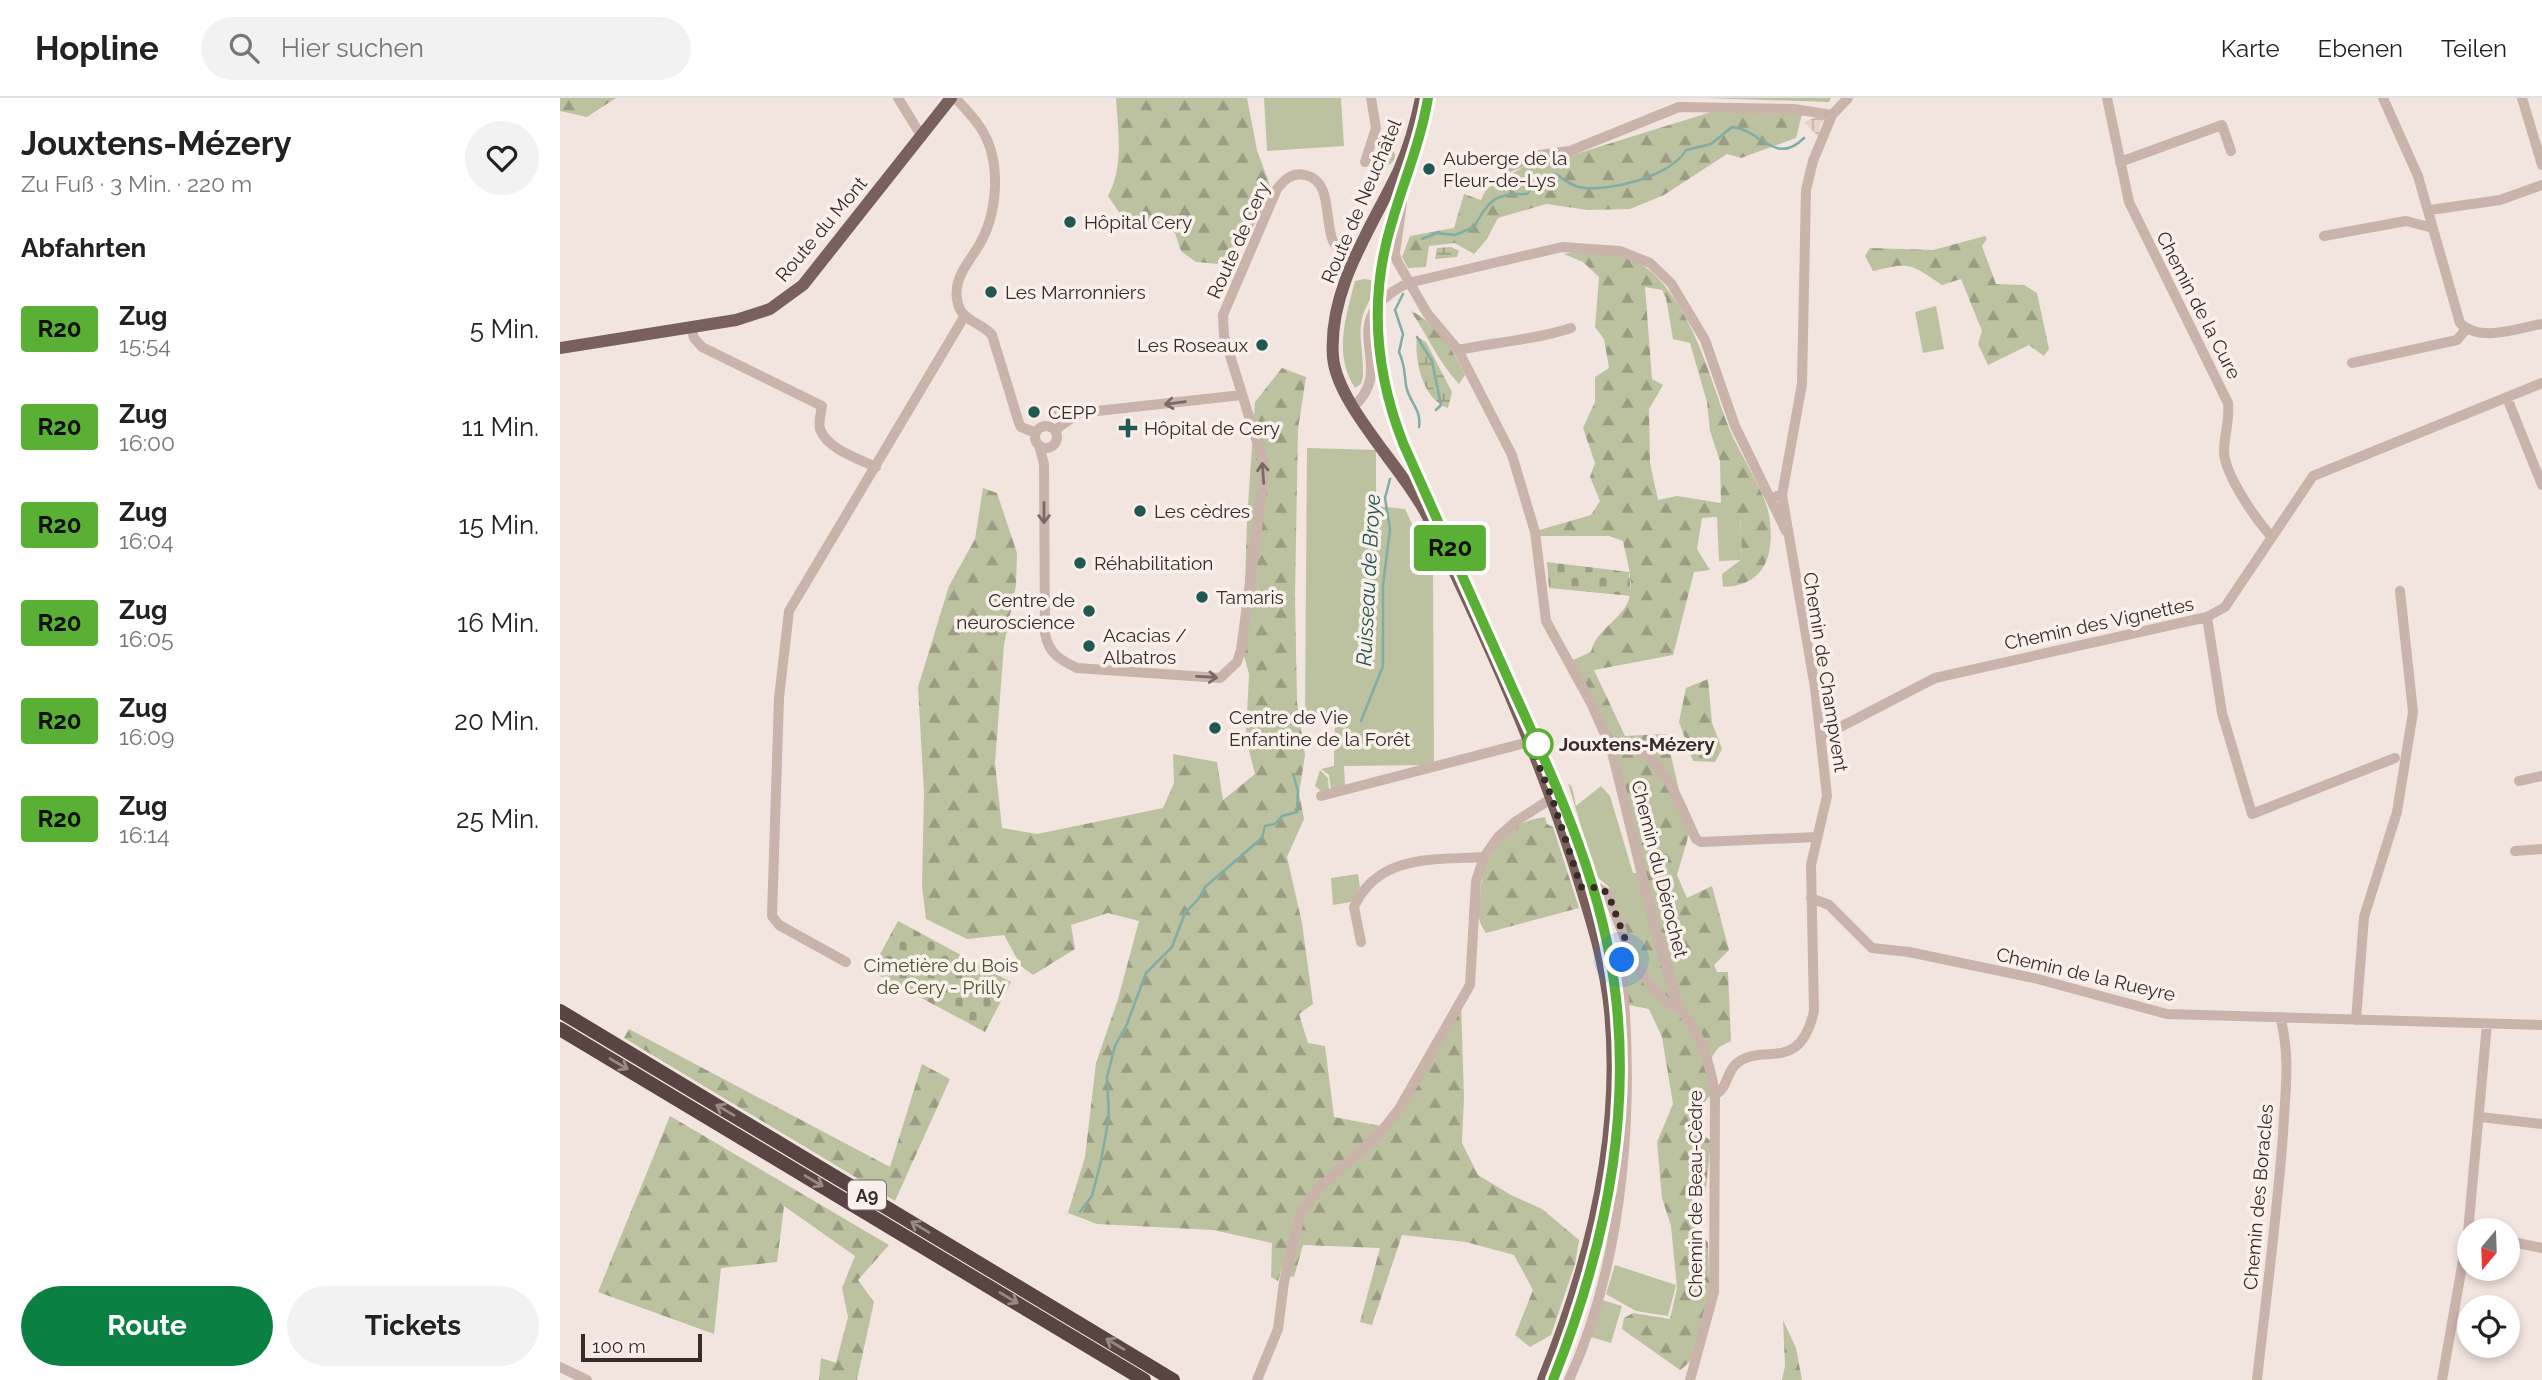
<!DOCTYPE html>
<html lang="de">
<meta charset="utf-8">
<style>
body{margin:0;font-family:Raleway,sans-serif;background:#f2f2f2;color:#222;height:100vh;display:flex;flex-direction:column;font-size:26px;white-space:nowrap}
*{box-sizing:border-box;margin:0}
p{font-size:23px;color:#767676}
.icon{flex:none;width:38px;height:38px;fill:none;stroke:currentColor;stroke-width:2;stroke-linecap:round;stroke-linejoin:round}
.map{position:relative;flex:1;overflow:hidden}
.sheet{display:flex;flex-direction:column;background:#fff;width:560px}
.sheet>*{flex:none}
.badge{padding:0 14px;border-radius:5px;font-size:24px;line-height:46px}
.needle{width:46px;rotate:199deg}
.buttons{position:absolute;left:1897px;top:1120px;display:grid;gap:14px}
.buttons a{display:grid;place-items:center;width:63px;height:63px;border-radius:50%;background:#fff;box-shadow:0 4px 10px #0003;font-size:35px}
.scale{position:absolute;left:21px;bottom:18px;width:121px;box-sizing:border-box;padding-left:7px;border:4px solid #382c2a;border-top:0;font-size:19px;line-height:24px;white-space:nowrap;color:#382c2a;-webkit-text-stroke:5px #f9f0eb;paint-order:stroke}
.you{position:absolute;width:35px;height:35px;margin:-18px;border:5px solid #fff;border-radius:50%;background:#1a73e8;box-shadow:0 0 0 10px #1a73e833}
.map>.badge{position:absolute;translate:-50% -50%;box-shadow:0 0 0 4px #fff}
h2{padding:0 21px;font-size:26px;line-height:63px}
.round{display:grid;place-items:center;flex:none;width:74px;height:74px;border-radius:37px;background:#f2f2f2}
.headline{display:flex;align-items:center;justify-content:space-between;height:119px;padding:0 21px}
h1{font-size:33px;font-weight:700;line-height:52px}
.button{display:flex;gap:14px;margin-top:auto;padding:14px 21px}
.button a{flex:1;height:80px;border-radius:42px;background:#0b8043;color:#fff;font-size:28px;font-weight:700;line-height:80px;text-align:center}
.button a+a{background:#f2f2f2;color:#222}
ul{padding:0;list-style:none}
li{display:flex;align-items:center;gap:21px;height:98px;padding:0 21px}
li div{flex:1}
li b{display:block;font-size:26px}
li em{font-style:normal}
li .badge{min-width:77px;font-weight:700;text-align:center}
header{display:flex;align-items:center;gap:42px;box-sizing:border-box;height:98px;padding:0 35px;background:#fff;border-bottom:2px solid #e0e0e0}
header strong{font-size:33px}
nav{display:flex;gap:38px;margin-inline-start:auto;font-size:24px}
.search{width:490px;height:63px;background:#f2f2f2;display:flex;align-items:center;gap:18px;box-sizing:border-box;padding:0 24px;border-radius:38px;color:#767676;font-size:26px}
main{display:flex;flex:1;min-height:0}
.map>svg:first-child{display:block}
.green{fill:#bcc19f}
.forest{fill:url(#forest-firs);fill-rule:evenodd}
.wetland{fill:url(#wetland-marsh)}
.cemetery{fill:url(#cemetery-stones)}
.plaza{fill:url(#plaza-grid)}
.lines{fill:none;stroke-linecap:round;stroke-linejoin:round}
.stream{stroke:#7faea7;stroke-width:2.5}
.minor{stroke:#cab3ab;stroke-width:10}
.major{stroke:#79605c;stroke-width:12}
.highway{stroke:#584442;stroke-width:14}
.rail{stroke:#382c2a;stroke-width:2.5;stroke-dasharray:2 5;stroke-linecap:butt}
.oneway{stroke:#7a6964}
.oneway2{stroke:#988986}
.line-casing{stroke:#fff;stroke-width:16}
.line{stroke:#5ab034;stroke-width:10}
.walk{stroke:#382c2a;stroke-width:7;stroke-dasharray:0 12.6}
.poi-dot{fill:#215851;stroke:#f9f0eb;stroke-width:2.5}
.stop-dot{fill:#fff;stroke:#5ab034;stroke-width:3.5}
.labels{text-anchor:middle;dominant-baseline:central;stroke-width:7;stroke-linejoin:round;paint-order:stroke}
.shield{fill:#f9f0eb;stroke:#726764;stroke-width:2}
.shield-label{font-size:18px;font-weight:bold;fill:#382c2a}
.poi-label{font-size:19px;fill:#382c2a;stroke:#f9f0eb;text-anchor:start}
.street-label{font-size:19px;fill:#382c2a;stroke:#f9f0eb}
.stop-label{font-size:19px;font-weight:bold;fill:#382c2a;stroke:#f9f0eb;text-anchor:start}
.park-label{font-size:19px;fill:#4f552f;stroke:#f9f0eb}
.water-label{font-size:21px;font-style:italic;fill:#215851;stroke:#f9f0eb}
</style>
<header>
<strong>Hopline</strong>
<div class="search"><svg class="icon" aria-label="search" viewBox="0 0 24 24"><circle cx="10" cy="10" r="6"/><path d="M15 15l6 6"/></svg>Hier suchen</div>
<nav><a>Karte</a><a>Ebenen</a><a>Teilen</a></nav>
</header>
<main>
<section class="sheet">
<div class="headline"><div><h1>Jouxtens-Mézery</h1><p>Zu Fuß · 3 Min. · 220 m</p></div><a class="round"><svg class="icon" aria-label="heart" viewBox="0 0 24 24"><path d="M12 20l-8-8c-3-5 5-10 8-4 3-6 11-1 8 4z"/></svg></a></div>
<h2>Abfahrten</h2>
<ul>
<li><span class="badge" style="background:#5ab034;color:#111">R20</span><div><b>Zug</b><p>15:54</p></div><em>5 Min.</em></li>
<li><span class="badge" style="background:#5ab034;color:#111">R20</span><div><b>Zug</b><p>16:00</p></div><em>11 Min.</em></li>
<li><span class="badge" style="background:#5ab034;color:#111">R20</span><div><b>Zug</b><p>16:04</p></div><em>15 Min.</em></li>
<li><span class="badge" style="background:#5ab034;color:#111">R20</span><div><b>Zug</b><p>16:05</p></div><em>16 Min.</em></li>
<li><span class="badge" style="background:#5ab034;color:#111">R20</span><div><b>Zug</b><p>16:09</p></div><em>20 Min.</em></li>
<li><span class="badge" style="background:#5ab034;color:#111">R20</span><div><b>Zug</b><p>16:14</p></div><em>25 Min.</em></li>
</ul>
<div class="button"><a>Route</a><a>Tickets</a></div>
</section>
<div class="map">
<svg width="1982" height="1282" viewBox="0 0 1982 1282">
<defs>
<pattern id="forest-firs" width="22" height="20" patternUnits="userSpaceOnUse" patternTransform="scale(1.75)"><rect width="22" height="20" fill="#bcc19f"/><path d="M5 1l3.5 6h-7zM16 11l3.5 6h-7z" fill="#9a9d82"/></pattern>
<pattern id="wetland-marsh" width="20" height="14" patternUnits="userSpaceOnUse" patternTransform="scale(1.75)"><rect width="20" height="14" fill="#bcc19f"/><path d="M1 5h8M5 5V1M11 12h8M15 12V8" fill="none" stroke="#9a9d82"/></pattern>
<pattern id="cemetery-stones" width="16" height="16" patternUnits="userSpaceOnUse" patternTransform="scale(1.75)"><rect width="16" height="16" fill="#bcc19f"/><path d="M2 7V4a2 2 0 0 1 4 0v3zM10 15v-3a2 2 0 0 1 4 0v3z" fill="#9a9d82"/></pattern>
<pattern id="plaza-grid" width="8" height="8" patternUnits="userSpaceOnUse" patternTransform="scale(1.75)"><rect width="8" height="8" fill="#e9d3c7"/><path d="M0 4h8M4 0v8" fill="none" stroke="#c9b5ab"/></pattern>
</defs>
<rect width="100%" height="100%" fill="#f2e5df"/>
<path class="green" d="M 704,0 L 781,0 L 784,48 L 707,53 Z
M817 58a9 9 0 1 1 18 0a9 9 0 1 1-18 0Z
M 804,181 L 811,182 L 813,197 C 792,228 804,244 803,278 L 801,286 L 795,290 C 773,256 786,219 795,183 Z
M 1376,208 L 1384,251 L 1363,255 L 1355,214 Z
M 747,350 L 816,352 L 816,408 L 845,411 L 873,472 L 874,667 L 784,668 L 785,689 L 771,692 L 769,677 L 761,671 L 774,668 L 775,616 L 745,615 Z
M 1180,416 L 1182,462 L 1159,463 L 1157,417 Z
M 760,672 L 768,680 L 769,693 L 762,694 L 755,688 Z
M 1008,685 L 1012,689 L 1016,708 L 1041,688 L 1050,698 L 1073,775 L 1077,775 L 1093,839 L 1078,842 L 1065,820 L 1062,820 L 1049,789 L 1036,778 Z
M 798,776 L 800,789 L 791,804 L 773,807 L 771,780 Z
M 1055,1167 L 1116,1187 L 1108,1218 L 1076,1213 L 1046,1196 Z
M 1042,1202 L 1062,1208 L 1051,1245 L 1031,1239 Z"/>
<path class="forest" d="M 0,0 L 56,0 L 27,19 L 0,13 Z
M 556,0 L 687,0 L 697,52 L 712,93 L 682,150 L 660,166 L 636,164 L 621,153 L 615,135 L 596,126 L 561,117 L 548,98 C 564,69 558,33 556,0 Z
M 1151,14 L 1242,16 L 1236,40 L 1181,60 L 1167,56 L 1104,97 L 1070,111 L 1028,112 L 986,106 L 938,120 L 927,141 L 914,156 L 895,145 L 869,148 L 866,169 L 848,170 L 842,159 L 850,138 L 894,130 L 904,96 L 921,102 L 926,91 L 978,60 L 1003,60 Z
M 1425,138 L 1427,141 L 1422,148 L 1436,186 L 1464,187 L 1477,195 L 1489,251 L 1484,258 L 1469,247 L 1428,267 L 1418,246 L 1422,233 L 1401,181 L 1382,187 C 1350,165 1350,164 1313,173 L 1305,158 L 1310,150 L 1373,152 Z
M 1029,151 C 1054,155 1077,159 1096,178 C 1136,220 1149,278 1169,330 C 1179,355 1205,393 1209,417 C 1215,454 1207,488 1163,489 L 1162,476 L 1182,461 L 1180,417 L 1142,420 L 1137,451 L 1150,472 L 1134,474 L 1113,557 L 1034,572 L 1065,638 L 1106,636 L 1129,736 L 1117,777 L 1127,800 L 1152,788 L 1169,852 L 1154,867 L 1157,874 L 1168,874 L 1171,943 L 1159,949 L 1145,968 L 1152,996 L 1142,1006 L 1143,1037 L 1151,1043 L 1145,1099 L 1132,1101 L 1139,1136 L 1148,1144 C 1149,1182 1155,1248 1120,1272 L 1062,1231 L 1064,1220 L 1073,1215 L 1110,1221 L 1117,1190 L 1111,1128 L 1102,1100 L 1097,1044 L 1113,1006 L 1102,939 L 1089,911 L 1069,907 L 1062,875 L 1070,854 L 1062,820 L 1065,819 L 1078,842 L 1100,837 L 1055,647 L 1013,562 L 1031,554 C 1036,530 1066,520 1070,497 C 1073,480 1066,459 1063,443 L 1049,438 L 977,438 L 976,433 L 1031,417 L 1040,403 L 1030,379 L 1035,365 L 1023,330 L 1035,304 L 1035,279 L 1049,270 L 1044,241 L 1035,229 L 1039,179 L 1023,164 L 1004,156 ZM 1085,189 L 1102,192 L 1106,200 L 1113,241 L 1130,245 L 1147,304 L 1150,333 L 1160,363 L 1161,405 L 1117,398 L 1098,402 L 1090,365 L 1089,311 L 1103,287 L 1092,281 Z
M 851,213 C 878,226 892,250 905,277 L 899,286 C 879,265 867,237 851,213 Z
M 722,270 L 746,279 L 738,331 L 735,497 L 737,604 L 745,657 L 739,696 L 744,721 L 727,759 L 742,825 L 753,906 L 739,916 L 748,945 L 765,948 L 774,1019 L 826,1029 L 901,905 L 904,999 L 902,1045 L 918,1077 L 951,1097 L 982,1111 L 1019,1142 L 1015,1166 L 991,1237 L 970,1249 L 955,1237 L 973,1192 L 954,1157 L 906,1144 L 842,1137 L 812,1227 L 800,1224 L 820,1150 L 743,1147 L 734,1179 L 727,1178 L 727,1155 L 718,1183 L 711,1179 L 712,1145 L 653,1132 L 537,1126 L 508,1115 L 525,1059 L 536,965 L 558,901 L 579,823 L 548,815 L 511,827 L 515,851 L 473,877 L 461,868 L 444,837 L 407,841 L 366,821 L 362,788 L 364,695 L 358,589 L 389,488 L 415,441 L 423,390 L 437,395 L 457,455 L 456,487 L 444,547 L 435,665 L 442,730 L 477,736 L 603,710 L 614,685 L 613,656 L 657,664 L 663,702 L 695,676 L 686,640 L 689,576 L 683,554 L 687,422 L 695,304 Z
M 1148,581 L 1152,625 L 1162,651 L 1155,664 L 1133,663 L 1119,624 L 1126,590 Z
M 985,719 L 987,726 L 993,729 L 1019,810 L 926,835 C 917,822 918,815 920,799 C 923,756 938,726 985,719 Z
M 69,931 L 330,1069 L 362,966 L 390,981 L 335,1103 L 64,940 Z
M 110,1018 L 329,1147 L 298,1182 L 314,1204 L 297,1282 L 259,1282 L 261,1260 L 276,1265 L 288,1219 L 282,1190 L 295,1158 L 224,1108 L 217,1164 L 161,1170 L 154,1236 L 38,1194 Z
M 1223,1222 L 1236,1250 L 1242,1282 L 1222,1282 L 1225,1268 Z"/>
<path class="wetland" d="M 891,149 L 899,153 L 897,159 L 875,161 L 877,150 Z
M 857,239 L 866,244 L 892,294 L 888,310 C 863,302 854,262 857,239 Z"/>
<path class="cemetery" d="M 1146,0 L 1271,0 L 1269,4 Z
M 987,464 L 1069,474 L 1071,498 L 989,490 Z
M 338,823 L 451,884 L 425,934 L 311,873 Z"/>
<path class="plaza" d="M 1259,18 L 1265,21 L 1260,26 L 1259,39 L 1244,24 Z"/>
<g class="lines">
<path class="stream" d="M 862,141 L 877,135 L 895,137 L 914,129 C 930,101 935,95 967,96 L 973,89 L 996,76 C 1003,81 1010,87 1019,89 C 1047,95 1112,78 1126,52 L 1151,46 L 1172,29 C 1200,31 1215,69 1244,40
M 843,196 L 835,212 L 843,236 L 839,254 C 845,267 844,273 846,287 C 848,303 862,311 859,329
M 857,239 L 872,263 L 881,307 L 876,312
M 801,623 L 823,568 L 823,487 L 830,431 L 825,400 L 830,381
M 520,1114 L 532,1098 L 541,1063 L 549,1019 L 547,979 L 555,948 L 567,926 L 586,875 L 612,849 L 625,815 L 642,797 L 645,789 L 702,740 L 705,728 L 715,726 L 722,718 L 737,714 L 738,693 L 733,676"/>
<path class="minor" d="M 338,0 L 362,39
M 395,0 C 404,9 413,19 420,29 C 443,63 438,119 416,152 C 405,169 392,184 398,206 C 402,223 422,225 432,237 L 459,325 L 461,329 L 476,335
M 1547,0 L 1569,104 L 1668,305 C 1670,324 1664,336 1664,354 C 1665,377 1696,422 1712,439
M 1823,0 L 1858,78 L 1900,225 C 1920,245 1957,230 1982,226
M 1962,0 L 1982,67
M 940,63 L 949,69 L 979,57 L 1010,53 L 1119,9 L 1234,11 L 1272,17
M 805,64 L 816,30 L 811,0
M 1560,64 L 1662,27 L 1671,53
M 842,105 L 835,155 L 837,163 L 867,215 L 898,252 L 952,357 L 975,434 L 986,523 L 1031,605 L 1051,650 L 1095,830 L 1119,911
M 1870,112 L 1940,102 L 1982,87
M 1764,138 L 1846,123 L 1873,130
M 131,229 L 134,240 L 142,249 L 262,308 C 261,315 258,324 260,331 C 267,351 299,361 316,369
M 898,252 C 936,244 975,242 1011,230
M 1792,265 L 1897,242 L 1906,231
M 1947,300 L 1982,387
M 793,309 C 841,267 769,224 848,185 L 1002,149 L 1060,153 L 1090,165 L 1111,185 L 1145,242 L 1175,328 L 1226,433
M 493,313 L 501,318 L 514,318
M475 339a11 11 0 1 1 22 0a11 11 0 1 1-22 0Z
M 495,332 L 519,315 L 682,297
M 479,347 L 484,366 L 485,535 C 488,555 500,562 517,570 L 660,580 L 677,564 L 681,552 L 705,370 L 664,238 L 663,217 L 717,91 C 724,82 732,74 745,77 C 773,83 764,123 773,143 C 777,152 786,156 794,160
M 1217,398 L 1222,397 L 1242,286 L 1246,92 L 1253,63 L 1272,17 L 1288,0
M 1647,519 L 1662,615 L 1692,716 L 1835,660
M 1261,639 L 1375,580 L 1647,519 L 1665,509 L 1753,378 L 1982,285
M 1051,650 C 1062,651 1074,650 1084,656 C 1110,673 1123,715 1136,741 L 1141,744 L 1256,739
M 1959,683 L 1982,678
M 761,698 L 969,644
M 1955,753 L 1982,751
M 1251,800 L 1269,807 L 1312,850 L 1349,854 L 1474,880 L 1607,916 L 1982,927
M 801,844 L 794,809 C 818,756 873,762 924,759
M 1070,854 C 1080,873 1089,888 1105,903 C 1109,906 1115,908 1119,911 C 1140,932 1151,968 1155,997 L 1154,1194 L 1130,1282
M 286,864 L 219,827 L 212,818 L 219,600 L 229,513 L 404,219
M 1796,922 L 1804,819 L 1837,714 L 1853,614 L 1840,493
M 1155,997 C 1168,990 1166,975 1176,966 C 1203,943 1239,978 1254,913 L 1251,767 L 1267,698 L 1255,590 L 1222,397
M 1920,1019 L 1982,1026
M 1948,1143 L 1982,1150
M 0,1269 L 27,1282
M 697,1282 L 718,1231 L 724,1184 L 740,1117 L 758,1091 L 820,1035 L 839,1011 L 910,887 L 916,783 L 924,759 L 938,739 L 955,724 L 992,700
M 1009,1282 C 1066,1158 1075,1001 1061,868 L 1064,857 L 1070,854 L 1047,795 L 1033,787 L 1021,789
M 1697,1282 C 1706,1200 1717,1118 1723,1036 C 1725,996 1731,958 1720,919
M 1882,1282 L 1908,1134 L 1927,926"/>
<path class="major" d="M 861,0 C 856,25 849,49 839,72 C 811,131 768,191 773,259 C 777,308 847,374 870,423 C 924,534 976,649 1014,766 C 1029,814 1045,862 1050,913 C 1062,1037 1030,1167 983,1282
M 0,250 L 176,222 L 210,211 L 243,187 L 391,0"/>
<path class="highway" d="M 0,913 L 613,1282
M 0,931 L 584,1282"/>
<path class="rail" d="M 868,0 C 861,43 844,82 832,124 C 809,198 814,273 843,345 C 880,431 919,515 958,600 C 994,683 1032,764 1049,853 C 1075,999 1046,1145 994,1282"/>
</g>
<defs><path id="oneway-shaft" d="M-6 0H5M1.5-3L5.5 0L1.5 3" fill="none" stroke-width="1.6" stroke-linecap="round" stroke-linejoin="round" transform="scale(1.75)"/></defs>
<g class="oneway">
<use href="#oneway-shaft" transform="translate(615 305) rotate(173)"/>
<use href="#oneway-shaft" transform="translate(703 375) rotate(-94)"/>
<use href="#oneway-shaft" transform="translate(484 415) rotate(90)"/>
<use href="#oneway-shaft" transform="translate(647 579) rotate(3)"/>
</g>
<g class="oneway2">
<use href="#oneway-shaft" transform="translate(59 966) rotate(31)"/>
<use href="#oneway-shaft" transform="translate(165 1012) rotate(-149)"/>
<use href="#oneway-shaft" transform="translate(254 1083) rotate(31)"/>
<use href="#oneway-shaft" transform="translate(360 1129) rotate(-149)"/>
<use href="#oneway-shaft" transform="translate(449 1200) rotate(31)"/>
<use href="#oneway-shaft" transform="translate(555 1246) rotate(-149)"/>
</g>
<g class="lines">
<defs>
<path id="line" d="M 868,0 C 861,43 844,82 832,124 C 809,198 815,273 843,345 C 880,429 918,512 955,596 C 1000,695 1044,791 1056,900 C 1071,1030 1041,1162 993,1282"/>
</defs>
<use href="#line" class="line-casing"/>
<use href="#line" class="line"/>
<path class="walk" d="M 978,646 L 969,644 L 992,700 L 1021,789 L 1042,790 L 1049,798 L 1070,854 L 1062,862"/>
</g>
<g class="poi-dot">
<circle cx="869" cy="71" r="7"/>
<circle cx="510" cy="124" r="7"/>
<circle cx="431" cy="194" r="7"/>
<circle cx="702" cy="247" r="7"/>
<circle cx="474" cy="314" r="7"/>
<path d="M564.5 319.5h7v7h7v7h-7v7h-7v-7h-7v-7h7z"/>
<circle cx="580" cy="413" r="7"/>
<circle cx="520" cy="465" r="7"/>
<circle cx="642" cy="499" r="7"/>
<circle cx="529" cy="513" r="7"/>
<circle cx="529" cy="548" r="7"/>
<circle cx="655" cy="630" r="7"/>
</g>
<circle class="stop-dot" cx="978" cy="646" r="14"/>
<g class="labels">
<rect class="shield" x="288" y="1082.5" width="38" height="29" rx="5"/>
<g class="shield-label">
<text x="307" y="1097">A9</text>
</g>
<g class="poi-label">
<text x="883" y="60">Auberge de la<tspan x="883" dy="22">Fleur-de-Lys</tspan></text>
<text x="524" y="124">Hôpital Cery</text>
<text x="445" y="194">Les Marronniers</text>
<text x="688" y="247" text-anchor="end">Les Roseaux</text>
<text x="488" y="314">CEPP</text>
<text x="584" y="330">Hôpital de Cery</text>
<text x="594" y="413">Les cèdres</text>
<text x="534" y="465">Réhabilitation</text>
<text x="656" y="499">Tamaris</text>
<text x="515" y="502" text-anchor="end">Centre de<tspan x="515" dy="22">neuroscience</tspan></text>
<text x="543" y="537">Acacias /<tspan x="543" dy="22">Albatros</tspan></text>
<text x="669" y="619">Centre de Vie<tspan x="669" dy="22">Enfantine de la Forêt</tspan></text>
</g>
<g class="street-label">
<text transform="translate(801 103) rotate(-67)">Route de Neuchâtel</text>
<text transform="translate(261 131) rotate(-50)">Route du Mont</text>
<text transform="translate(678 142) rotate(-66)">Route de Cery</text>
<text transform="translate(1639 207) rotate(63)">Chemin de la Cure</text>
<text transform="translate(1539 525) rotate(-12)">Chemin des Vignettes</text>
<text transform="translate(1266 574) rotate(81)">Chemin de Champvent</text>
<text transform="translate(1100 771) rotate(76)">Chemin du Dérochet</text>
<text transform="translate(1526 876) rotate(13)">Chemin de la Rueyre</text>
<text transform="translate(1135 1096) rotate(-90)">Chemin de Beau-Cèdre</text>
<text transform="translate(1698 1099) rotate(-85)">Chemin des Boracles</text>
</g>
<g class="stop-label">
<text x="999" y="646">Jouxtens-Mézery</text>
</g>
<g class="park-label">
<text x="381" y="867">Cimetière du Bois<tspan x="381" dy="22">de Cery - Prilly</tspan></text>
</g>
<g class="water-label">
<text transform="translate(808 482) rotate(-87)">Ruisseau de Broye</text>
</g>
</g>
</svg>
<div class="buttons">
<a><svg class="needle" viewBox="-14 -14 28 28"><path d="M0-13l5 13h-10z" fill="#e53935"/><path d="M0 13l5-13h-10z" fill="#767676"/></svg></a>
<a><svg class="icon" aria-label="locate" viewBox="0 0 24 24"><circle cx="12" cy="12" r="6"/><path d="M12 2v4M12 18v4M2 12h4M18 12h4"/></svg></a>
</div>
<div class="scale">100 m</div>
<div class="you" style="left:1062px;top:862px"></div>
<b class="badge" style="left:890px;top:450px;background:#5ab034;color:#111">R20</b>
</div>
</main>
